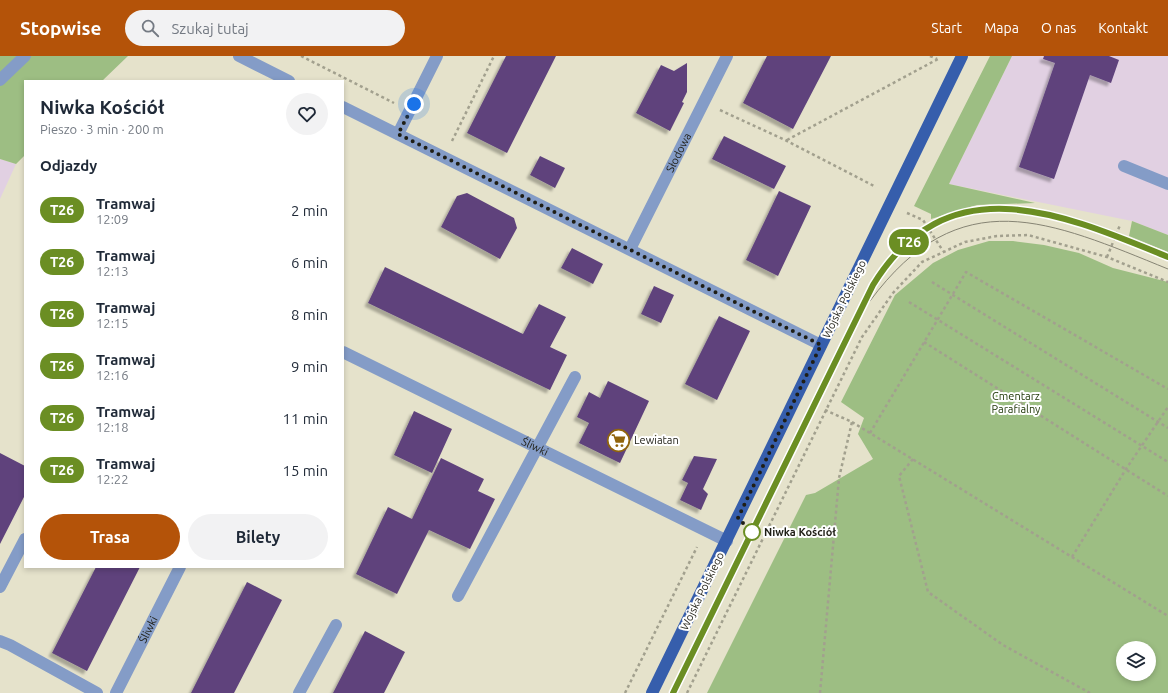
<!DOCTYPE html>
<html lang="pl">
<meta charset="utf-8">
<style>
body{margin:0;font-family:Ubuntu,sans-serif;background:#f2f2f3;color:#1f2937;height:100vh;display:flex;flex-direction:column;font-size:15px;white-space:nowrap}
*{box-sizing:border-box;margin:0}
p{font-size:13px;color:#747a83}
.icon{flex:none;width:22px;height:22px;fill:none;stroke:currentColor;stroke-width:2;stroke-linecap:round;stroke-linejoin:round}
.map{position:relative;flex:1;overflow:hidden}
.panel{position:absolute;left:24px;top:24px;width:320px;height:488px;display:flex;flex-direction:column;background:#fff;border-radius:0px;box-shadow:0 2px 6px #0003}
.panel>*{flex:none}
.badge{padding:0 8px;border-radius:13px;font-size:14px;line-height:26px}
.tools{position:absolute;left:1116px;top:585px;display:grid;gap:8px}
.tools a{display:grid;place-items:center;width:40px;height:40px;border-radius:50%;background:#fff;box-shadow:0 2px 6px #0003;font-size:20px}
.you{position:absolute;width:20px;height:20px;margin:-10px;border:3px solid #fff;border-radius:50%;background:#1a73e8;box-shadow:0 0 0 6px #1a73e833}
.map>.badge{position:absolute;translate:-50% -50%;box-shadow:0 0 0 2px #fff}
h2{padding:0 16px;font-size:15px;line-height:36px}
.round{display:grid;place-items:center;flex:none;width:42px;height:42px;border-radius:21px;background:#f2f2f3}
.headline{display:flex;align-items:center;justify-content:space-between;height:68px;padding:0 16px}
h1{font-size:19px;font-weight:600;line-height:30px}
.primary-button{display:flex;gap:8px;margin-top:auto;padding:8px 16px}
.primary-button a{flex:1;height:46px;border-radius:24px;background:#b45309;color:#fff;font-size:16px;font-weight:600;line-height:46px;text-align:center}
.primary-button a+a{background:#f2f2f3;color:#1f2937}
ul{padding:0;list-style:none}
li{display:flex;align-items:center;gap:12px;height:52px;padding:0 16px}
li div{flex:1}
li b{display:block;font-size:15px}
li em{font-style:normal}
li .badge{min-width:44px;font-weight:700;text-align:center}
header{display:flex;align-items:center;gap:24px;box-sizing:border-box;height:56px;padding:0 20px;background:#b45309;color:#fff}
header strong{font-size:19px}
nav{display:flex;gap:22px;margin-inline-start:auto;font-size:14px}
.search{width:280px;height:36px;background:#f2f2f3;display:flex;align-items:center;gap:10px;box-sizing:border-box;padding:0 14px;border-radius:22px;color:#747a83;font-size:15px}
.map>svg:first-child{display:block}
.industrial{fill:#e1d0e2}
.green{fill:#9dbe83;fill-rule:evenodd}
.building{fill:#5f437c;filter:url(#shadow)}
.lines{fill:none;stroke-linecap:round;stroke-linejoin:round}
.path{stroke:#a2a08e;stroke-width:2.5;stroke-dasharray:3 3;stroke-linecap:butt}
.minor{stroke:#849cc7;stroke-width:12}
.major{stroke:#365eac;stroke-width:12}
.tram{stroke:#868474;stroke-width:1}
.line-casing{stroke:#fff;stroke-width:9}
.line{stroke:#6b8e23;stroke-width:6}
.walk{stroke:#1f1e15;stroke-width:4;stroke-dasharray:0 7.2}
.stop-dot{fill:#fff;stroke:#6b8e23;stroke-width:2}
.labels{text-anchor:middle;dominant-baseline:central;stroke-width:4;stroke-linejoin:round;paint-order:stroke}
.street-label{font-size:11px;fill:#1f1e15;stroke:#fff}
.park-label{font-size:11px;fill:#213809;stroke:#fff}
.poi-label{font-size:11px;fill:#1f1e15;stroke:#fff;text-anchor:start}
.stop-label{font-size:11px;font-weight:bold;fill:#1f1e15;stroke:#fff;text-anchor:start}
</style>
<header>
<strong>Stopwise</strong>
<div class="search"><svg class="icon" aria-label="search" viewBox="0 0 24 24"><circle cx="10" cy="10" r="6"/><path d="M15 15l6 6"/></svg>Szukaj tutaj</div>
<nav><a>Start</a><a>Mapa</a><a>O nas</a><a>Kontakt</a></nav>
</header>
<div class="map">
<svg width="1168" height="637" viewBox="0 0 1168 637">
<defs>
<filter id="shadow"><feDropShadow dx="-3.5" dy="3.5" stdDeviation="1" flood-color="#0004"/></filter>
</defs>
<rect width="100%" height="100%" fill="#e5e2cb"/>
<path class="industrial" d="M 1012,0 L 1168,0 L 1168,179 L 1132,165 L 949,128 Z
M 0,103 L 16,108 L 0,143 Z"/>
<path class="green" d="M 0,0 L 128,0 L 102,25 L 25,25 L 25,99 L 16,108 L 0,103 Z
M 990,0 L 1012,0 L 949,128 L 1035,147 L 977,149 L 931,163 L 931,158 L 914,150 Z
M 1132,165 L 1168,179 L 1168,196 L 1129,180 Z
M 989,185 L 1013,185 L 1044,189 L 1079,197 L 1113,212 L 1168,226 L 1168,637 L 707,637 L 806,439 L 815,437 L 873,403 L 858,378 L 864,362 L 841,346 L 895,239 L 933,207 L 958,194 ZM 1123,592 L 1149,592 L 1149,618 L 1123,618 Z"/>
<path class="building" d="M 506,0 L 556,0 L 507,97 L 467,77 Z
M 767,0 L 831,0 L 793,73 L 743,47 Z
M 1044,0 L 1109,0 L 1119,4 L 1111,27 L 1090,19 L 1054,123 L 1019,111 L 1055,7 L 1043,3 Z
M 687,7 L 687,36 L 682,46 L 684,47 L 670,75 L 636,57 L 661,9 L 674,15 Z
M 724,80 L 786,110 L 774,133 L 712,103 Z
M 540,100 L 565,112 L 555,132 L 530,119 Z
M 779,135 L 811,150 L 778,220 L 746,204 Z
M 467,137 L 514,162 L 517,172 L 500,203 L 441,171 L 457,140 Z
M 572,192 L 603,208 L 593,228 L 561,212 Z
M 385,211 L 523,278 L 539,248 L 566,261 L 550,291 L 567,299 L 550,334 L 368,247 Z
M 654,230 L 674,239 L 661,267 L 641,258 Z
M 719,260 L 750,275 L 717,344 L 685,328 Z
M 608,325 L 649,345 L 620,407 L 579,387 L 589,367 L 577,361 L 589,336 L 600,342 Z
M 414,355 L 452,373 L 432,417 L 394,399 Z
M 0,397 L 25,410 L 25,439 L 0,488 Z
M 694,400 L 717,403 L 703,433 L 708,438 L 701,454 L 680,444 L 688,427 L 682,424 Z
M 441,402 L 484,423 L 478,435 L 495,443 L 470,493 L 429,474 L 397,538 L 356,518 L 388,451 L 412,463 Z
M 96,511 L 140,511 L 87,615 L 52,597 Z
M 247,526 L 282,544 L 234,637 L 191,637 Z
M 365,575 L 405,596 L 384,637 L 333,637 Z"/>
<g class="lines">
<path class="path" d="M 301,0 L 394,47
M 930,0 L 937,3
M 720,54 L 787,85 L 876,131
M 787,84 L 938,3
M 452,85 L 494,0
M 907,157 L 923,164 L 943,195
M 1107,201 L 1120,169
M 932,226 L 1168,372
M 909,246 L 1168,406
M 924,286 L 1168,440
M 852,366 L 1168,560
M 870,377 L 966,216 L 1168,333
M 913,403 L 899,420 L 928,536 L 1003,589 L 1090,637
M 1072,501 L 1126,413 L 1168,351
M 625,637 L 697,491
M 687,637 L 862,281 L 893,237 L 922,206 L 965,186 L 997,180 L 1028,179 L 1107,201 L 1168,226
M 820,637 L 839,422 L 852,366 L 825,354"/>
<g class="minor">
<path d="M 239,0 L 289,25"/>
<path d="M 0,24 L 25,0"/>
<path d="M 343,51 L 821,289"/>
<path d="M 398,78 L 437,0"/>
<path d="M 1124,110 L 1168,128"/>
<path id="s1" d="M 630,193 L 727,0"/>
<path id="s2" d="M 343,296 L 727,485"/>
<path d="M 0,531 L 25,483"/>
<path d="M 458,540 L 575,321"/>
<path d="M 0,585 L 10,589 L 97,637"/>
<path id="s3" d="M 116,637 L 180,511"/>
<path d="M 299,637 L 336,569"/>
</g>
<path class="major" d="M 652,637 L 962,0"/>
<path class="tram" d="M 870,245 C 960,123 1050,165 1168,213
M 673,637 L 869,237 C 883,210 901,189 927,173 C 1004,126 1094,171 1168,201"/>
</g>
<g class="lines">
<defs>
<path id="line" d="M 673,637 L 873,229 C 948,107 1063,158 1168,201"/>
</defs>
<use href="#line" class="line-casing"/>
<use href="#line" class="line"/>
<path class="walk" d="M 414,48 L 398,78 L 821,289 L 738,462 L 752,476"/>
</g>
<defs>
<symbol id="supermarket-ring" viewBox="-11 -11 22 22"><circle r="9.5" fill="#fff" stroke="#90640d" stroke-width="1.5"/><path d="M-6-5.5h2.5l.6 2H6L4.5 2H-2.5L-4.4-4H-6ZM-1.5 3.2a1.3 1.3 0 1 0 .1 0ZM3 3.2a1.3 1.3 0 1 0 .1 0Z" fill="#90640d"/></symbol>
</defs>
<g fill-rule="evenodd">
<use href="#supermarket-ring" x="606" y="372" width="25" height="25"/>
</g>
<circle class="stop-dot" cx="752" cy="476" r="8"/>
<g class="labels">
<g class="street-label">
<text stroke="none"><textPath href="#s1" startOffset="108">Słodowa</textPath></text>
<text transform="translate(844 243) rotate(-64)">Wojska Polskiego</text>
<text stroke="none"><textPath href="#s2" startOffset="214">Śliwki</textPath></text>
<text transform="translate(702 535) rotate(-64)">Wojska Polskiego</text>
<text stroke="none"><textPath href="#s3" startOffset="71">Śliwki</textPath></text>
</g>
<g class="park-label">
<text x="1016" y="340">Cmentarz<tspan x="1016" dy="13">Parafialny</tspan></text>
</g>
<g class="poi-label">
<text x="634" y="384">Lewiatan</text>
</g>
<g class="stop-label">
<text x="764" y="476">Niwka Kościół</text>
</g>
</g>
</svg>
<div class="tools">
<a><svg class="icon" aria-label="layers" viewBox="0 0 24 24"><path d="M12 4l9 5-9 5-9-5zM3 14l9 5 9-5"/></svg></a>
</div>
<div class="you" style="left:414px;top:48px"></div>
<b class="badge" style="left:909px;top:186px;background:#6b8e23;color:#fff">T26</b>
<section class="panel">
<div class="headline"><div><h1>Niwka Kościół</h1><p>Pieszo · 3 min · 200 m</p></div><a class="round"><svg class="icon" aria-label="heart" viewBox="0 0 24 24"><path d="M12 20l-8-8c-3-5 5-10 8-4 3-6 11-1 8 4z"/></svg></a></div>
<h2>Odjazdy</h2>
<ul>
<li><span class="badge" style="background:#6b8e23;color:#fff">T26</span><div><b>Tramwaj</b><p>12:09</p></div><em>2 min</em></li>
<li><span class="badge" style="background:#6b8e23;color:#fff">T26</span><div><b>Tramwaj</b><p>12:13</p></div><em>6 min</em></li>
<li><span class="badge" style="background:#6b8e23;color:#fff">T26</span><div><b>Tramwaj</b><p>12:15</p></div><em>8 min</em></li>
<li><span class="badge" style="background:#6b8e23;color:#fff">T26</span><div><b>Tramwaj</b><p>12:16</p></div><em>9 min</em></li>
<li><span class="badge" style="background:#6b8e23;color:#fff">T26</span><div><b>Tramwaj</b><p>12:18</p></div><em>11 min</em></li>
<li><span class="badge" style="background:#6b8e23;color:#fff">T26</span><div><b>Tramwaj</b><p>12:22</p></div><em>15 min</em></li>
</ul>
<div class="primary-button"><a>Trasa</a><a>Bilety</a></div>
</section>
</div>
